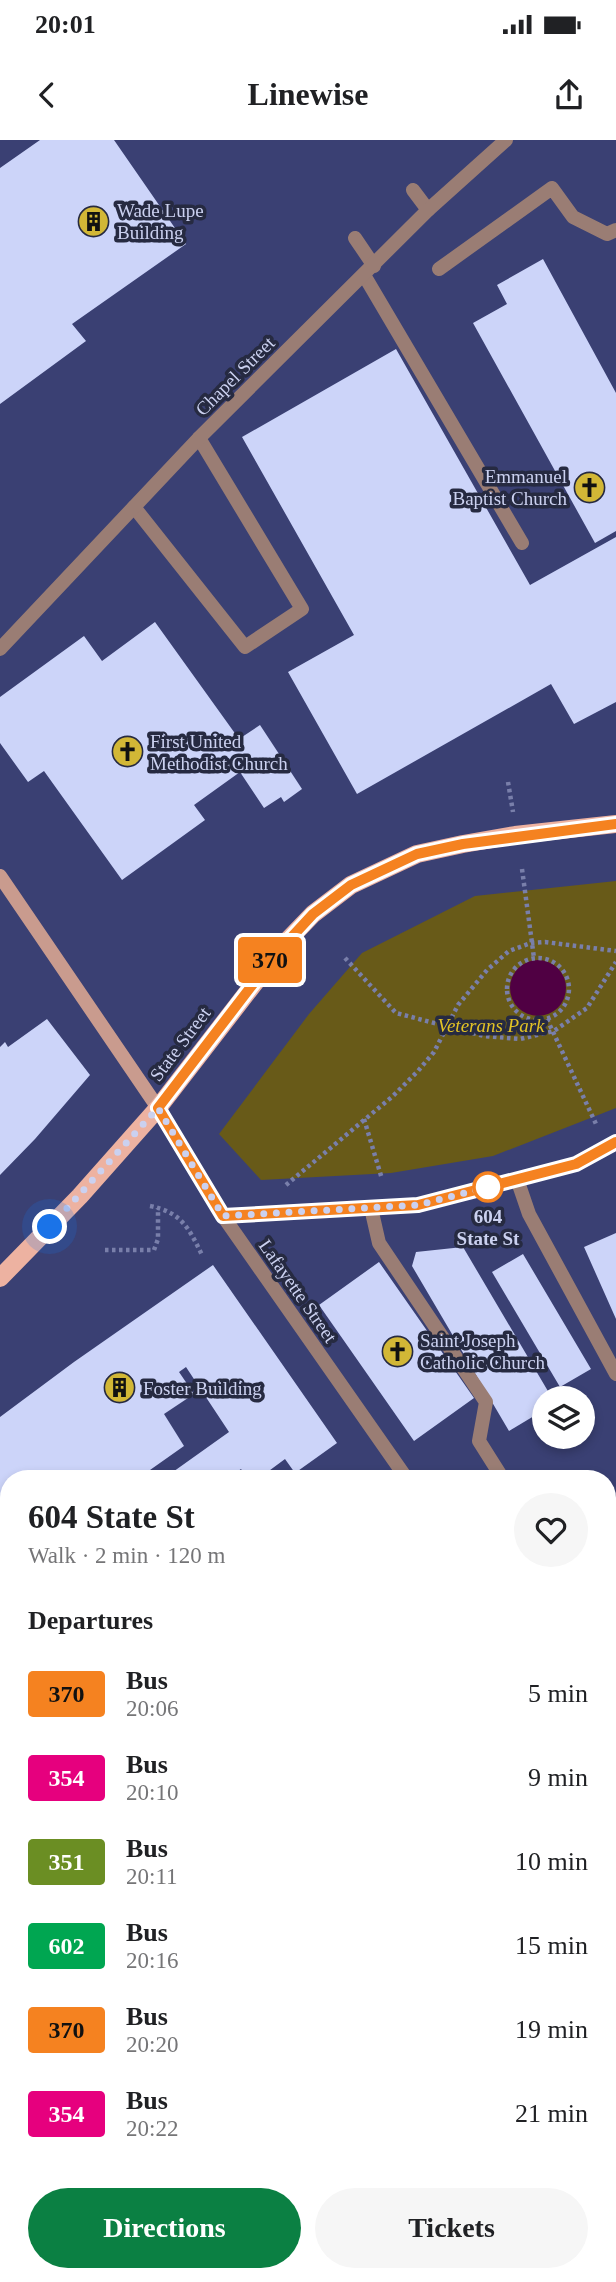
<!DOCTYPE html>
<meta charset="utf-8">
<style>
body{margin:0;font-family:"Times New Roman",serif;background:#f6f6f6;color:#202124;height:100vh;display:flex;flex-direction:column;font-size:26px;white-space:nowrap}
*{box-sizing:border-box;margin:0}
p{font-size:23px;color:#757577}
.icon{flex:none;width:38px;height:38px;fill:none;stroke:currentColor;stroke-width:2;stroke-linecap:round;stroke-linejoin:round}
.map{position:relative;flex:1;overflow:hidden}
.side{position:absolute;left:0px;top:1330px;width:616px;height:812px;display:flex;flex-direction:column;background:#fff;border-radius:28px 28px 0 0;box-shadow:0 4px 10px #0003}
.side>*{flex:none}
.badge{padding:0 14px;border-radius:5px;font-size:24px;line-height:46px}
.fabs{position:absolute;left:532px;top:1246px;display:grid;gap:14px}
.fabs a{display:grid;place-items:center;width:63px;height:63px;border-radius:50%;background:#fff;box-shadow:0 4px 10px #0003;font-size:35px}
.you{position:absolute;width:35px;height:35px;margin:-18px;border:5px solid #fff;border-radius:50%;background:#1a73e8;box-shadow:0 0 0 10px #1a73e833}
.map>.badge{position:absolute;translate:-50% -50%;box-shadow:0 0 0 4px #fff}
h2{padding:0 28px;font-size:26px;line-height:63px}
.round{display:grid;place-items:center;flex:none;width:74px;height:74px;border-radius:37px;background:#f6f6f6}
.head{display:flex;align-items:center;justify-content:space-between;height:119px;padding:0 28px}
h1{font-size:33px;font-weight:700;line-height:52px}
.cta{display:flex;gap:14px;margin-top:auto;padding:14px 28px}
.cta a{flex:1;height:80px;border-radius:42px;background:#0b8043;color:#fff;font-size:28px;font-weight:700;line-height:80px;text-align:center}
.cta a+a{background:#f6f6f6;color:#202124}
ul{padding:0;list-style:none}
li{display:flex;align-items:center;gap:21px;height:84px;padding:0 28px}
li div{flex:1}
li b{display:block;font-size:26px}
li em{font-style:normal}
li .badge{min-width:77px;font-weight:700;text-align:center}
.status{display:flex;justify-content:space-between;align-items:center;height:49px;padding:0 35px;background:#fff;direction:ltr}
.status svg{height:19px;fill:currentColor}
header{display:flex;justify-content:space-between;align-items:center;height:91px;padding:0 28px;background:#fff;font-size:32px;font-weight:700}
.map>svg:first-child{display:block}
.green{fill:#685a18}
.water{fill:#500043}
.building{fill:#ccd4f9}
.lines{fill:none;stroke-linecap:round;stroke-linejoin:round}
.path{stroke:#797faa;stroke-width:4.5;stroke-dasharray:3.5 3.5;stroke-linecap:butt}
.lane{stroke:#9a7d74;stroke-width:14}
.street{stroke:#9a7d74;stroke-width:14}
.secondary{stroke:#c99b8e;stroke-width:14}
.primary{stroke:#edb2a1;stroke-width:18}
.line-casing{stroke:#fff;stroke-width:16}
.line{stroke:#f58220;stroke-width:10}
.walk{stroke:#cbd1f0;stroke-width:7;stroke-dasharray:0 12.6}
.stop-dot{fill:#fff;stroke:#f58220;stroke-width:3.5}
.labels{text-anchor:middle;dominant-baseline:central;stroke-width:7;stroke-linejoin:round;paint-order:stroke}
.poi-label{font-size:19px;fill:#cbd1f0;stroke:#262a41;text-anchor:start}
.street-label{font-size:19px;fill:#cbd1f0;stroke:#262a41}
.park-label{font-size:19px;font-style:italic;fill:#e2c225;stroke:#262a41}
.stop-label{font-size:19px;font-weight:bold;fill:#cbd1f0;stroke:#262a41}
</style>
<div class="status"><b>20:01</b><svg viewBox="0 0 49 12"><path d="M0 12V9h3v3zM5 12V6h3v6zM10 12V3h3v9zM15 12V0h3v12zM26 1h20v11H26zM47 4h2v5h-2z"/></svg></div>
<header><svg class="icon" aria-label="back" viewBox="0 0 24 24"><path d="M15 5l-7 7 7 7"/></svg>Linewise<svg class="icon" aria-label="share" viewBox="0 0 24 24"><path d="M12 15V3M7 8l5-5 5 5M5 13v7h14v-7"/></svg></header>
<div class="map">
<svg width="616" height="2142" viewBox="0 0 616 2142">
<rect width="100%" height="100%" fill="#3a4073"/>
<path class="green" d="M 616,741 L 616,968 L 493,1016 L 391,1033 L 261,1040 L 219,994 L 309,874 L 362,813 L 475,756 Z"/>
<path class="water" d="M510 848a28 28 0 1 1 56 0a28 28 0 1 1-56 0Z"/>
<path class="building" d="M 40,0 L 114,0 L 186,104 L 72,184 L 86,201 L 0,264 L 0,28 Z
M 543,119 L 616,253 L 616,391 L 595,403 L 473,183 L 507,164 L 497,145 Z
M 396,209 L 530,445 L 616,397 L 616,562 L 574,584 L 551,544 L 357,654 L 288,532 L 354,495 L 242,297 Z
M 155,482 L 239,599 L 260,585 L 302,649 L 284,662 L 281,657 L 264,668 L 240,632 L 194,665 L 205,680 L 122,740 L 44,631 L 28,642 L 0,603 L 0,557 L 84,496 L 102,521 Z
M 47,879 L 90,935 L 35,999 L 0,1035 L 0,907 L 5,902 L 8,907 Z
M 616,1093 L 616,1179 L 584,1107 Z
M 463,1107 L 552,1258 L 544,1258 L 544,1270 L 509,1291 L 412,1126 L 416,1112 Z
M 523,1114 L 591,1229 L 560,1247 L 492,1132 Z
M 379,1122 L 474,1258 L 414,1301 L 319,1165 Z
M 213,1125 L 337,1303 L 295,1333 L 285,1319 L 258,1339 L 248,1339 L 241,1329 L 227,1339 L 163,1339 L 229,1292 L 186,1227 L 179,1232 L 194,1254 L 164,1274 L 184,1306 L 150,1330 L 157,1339 L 9,1339 L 9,1458 L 0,1446 L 0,1277 L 74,1222 Z
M 0,1553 L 9,1566 L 9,1608 L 0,1614 Z
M 616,1910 L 616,2027 L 607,2031 L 607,1913 Z
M 0,1941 L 9,1964 L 9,1987 L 0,1990 Z
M 342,2133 L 519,2133 L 519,2134 L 496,2142 L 320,2142 Z
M 557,2133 L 562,2133 L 566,2142 L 534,2142 Z"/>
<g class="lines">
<path class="path" d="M 508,642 L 513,672
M 522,729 L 534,818
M507 849a31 31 0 1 1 62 0a31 31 0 1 1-62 0Z
M 345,818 L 396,873 L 484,896 L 520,899 L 554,891 L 587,868 L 616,822
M 547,879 L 596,984
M 364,979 L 382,1039
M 286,1045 L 393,956 L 418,931 L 434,912 L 458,865 L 487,830 L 509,811 L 531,803 L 545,802 L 616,811
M 150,1066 C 181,1072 189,1088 202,1115
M 105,1110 L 154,1110 L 158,1099 L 158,1068"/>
<path class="lane" d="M 413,50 L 428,70
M 355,98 L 374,126
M 439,129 L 552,48 L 573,77 L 607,94 L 616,90
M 364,135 L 522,403
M 134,367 L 245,507 L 302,469 L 199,298
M 517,1039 L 529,1074 L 616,1234
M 371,1068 L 379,1103 L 486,1262 L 479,1301 L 503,1339
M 607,1411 L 616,1406"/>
<path class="street" d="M 0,509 L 199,298 L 428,70 L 506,0
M 223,1076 L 407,1339
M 607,1780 L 616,1804
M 0,2010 L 9,2007"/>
<path class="secondary" d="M 0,736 L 158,968 L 223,1076 L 418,1065 L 576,1024 L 616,1002
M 0,1500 L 9,1512
M 273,2133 L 276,2142"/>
<path class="primary" d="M 0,1138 L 80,1056 L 158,968 L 287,801 L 313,774 L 351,745 L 417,714 L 463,704 L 515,695 L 616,684"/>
</g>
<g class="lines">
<defs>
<path id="line" d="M 616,684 L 463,704 L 417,714 L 351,745 L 313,774 L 276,814 L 158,968 L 223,1076 L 418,1065 L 576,1024 L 616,1002"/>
</defs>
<use href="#line" class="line-casing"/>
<use href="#line" class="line"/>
<path class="walk" d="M 50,1087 L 158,968 L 223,1076 L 418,1065 L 492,1046 L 488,1047"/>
</g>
<defs>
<symbol id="building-disc" viewBox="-11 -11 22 22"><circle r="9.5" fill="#d2b736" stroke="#262a41"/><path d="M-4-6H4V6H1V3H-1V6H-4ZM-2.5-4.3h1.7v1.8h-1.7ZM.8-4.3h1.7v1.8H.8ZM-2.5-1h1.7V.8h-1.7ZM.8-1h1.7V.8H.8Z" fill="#111"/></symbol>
<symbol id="church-disc" viewBox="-11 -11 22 22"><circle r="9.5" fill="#d2b736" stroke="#262a41"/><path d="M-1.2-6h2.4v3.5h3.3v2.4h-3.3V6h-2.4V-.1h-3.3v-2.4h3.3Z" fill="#111"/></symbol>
</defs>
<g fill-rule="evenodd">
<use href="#building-disc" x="76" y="64" width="35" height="35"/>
<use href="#church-disc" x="572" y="330" width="35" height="35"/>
<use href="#church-disc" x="110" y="594" width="35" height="35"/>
<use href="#church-disc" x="380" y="1194" width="35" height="35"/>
<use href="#building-disc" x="102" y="1230" width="35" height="35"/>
</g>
<circle class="stop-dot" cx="488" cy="1047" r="14"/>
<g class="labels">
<g class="poi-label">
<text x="117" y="70">Wade Lupe<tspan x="117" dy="22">Building</tspan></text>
<text x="567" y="336" text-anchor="end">Emmanuel<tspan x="567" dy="22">Baptist Church</tspan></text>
<text x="150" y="601">First United<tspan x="150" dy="22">Methodist Church</tspan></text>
<text x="420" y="1200">Saint Joseph<tspan x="420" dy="22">Catholic Church</tspan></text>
<text x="143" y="1248">Foster Building</text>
</g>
<g class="street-label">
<text transform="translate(235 236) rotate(-45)">Chapel Street</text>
<text transform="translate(180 904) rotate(-53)">State Street</text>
<text transform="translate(298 1151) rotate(55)">Lafayette Street</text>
</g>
<g class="park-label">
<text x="491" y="885">Veterans Park</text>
</g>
<g class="stop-label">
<text x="488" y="1076">604<tspan x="488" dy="22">State St</tspan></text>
</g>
</g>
</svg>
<div class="fabs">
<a><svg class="icon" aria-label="layers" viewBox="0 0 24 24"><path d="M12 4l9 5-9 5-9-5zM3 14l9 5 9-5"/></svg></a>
</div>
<div class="you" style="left:50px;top:1087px"></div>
<b class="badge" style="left:270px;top:820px;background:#f58220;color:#111">370</b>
<section class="side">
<div class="head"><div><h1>604 State St</h1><p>Walk · 2 min · 120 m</p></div><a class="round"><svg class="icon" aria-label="heart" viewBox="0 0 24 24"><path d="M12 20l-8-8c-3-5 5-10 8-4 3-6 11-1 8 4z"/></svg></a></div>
<h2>Departures</h2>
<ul>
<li><span class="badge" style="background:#f58220;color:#111">370</span><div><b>Bus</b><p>20:06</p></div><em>5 min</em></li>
<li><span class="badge" style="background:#e6007e;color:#fff">354</span><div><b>Bus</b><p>20:10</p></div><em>9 min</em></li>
<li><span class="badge" style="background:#6b8e23;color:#fff">351</span><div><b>Bus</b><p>20:11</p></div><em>10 min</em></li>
<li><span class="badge" style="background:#00a651;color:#fff">602</span><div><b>Bus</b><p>20:16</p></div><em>15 min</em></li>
<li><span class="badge" style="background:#f58220;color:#111">370</span><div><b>Bus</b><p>20:20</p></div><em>19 min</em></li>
<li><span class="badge" style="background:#e6007e;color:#fff">354</span><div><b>Bus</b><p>20:22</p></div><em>21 min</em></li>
</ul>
<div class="cta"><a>Directions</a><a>Tickets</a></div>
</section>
</div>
